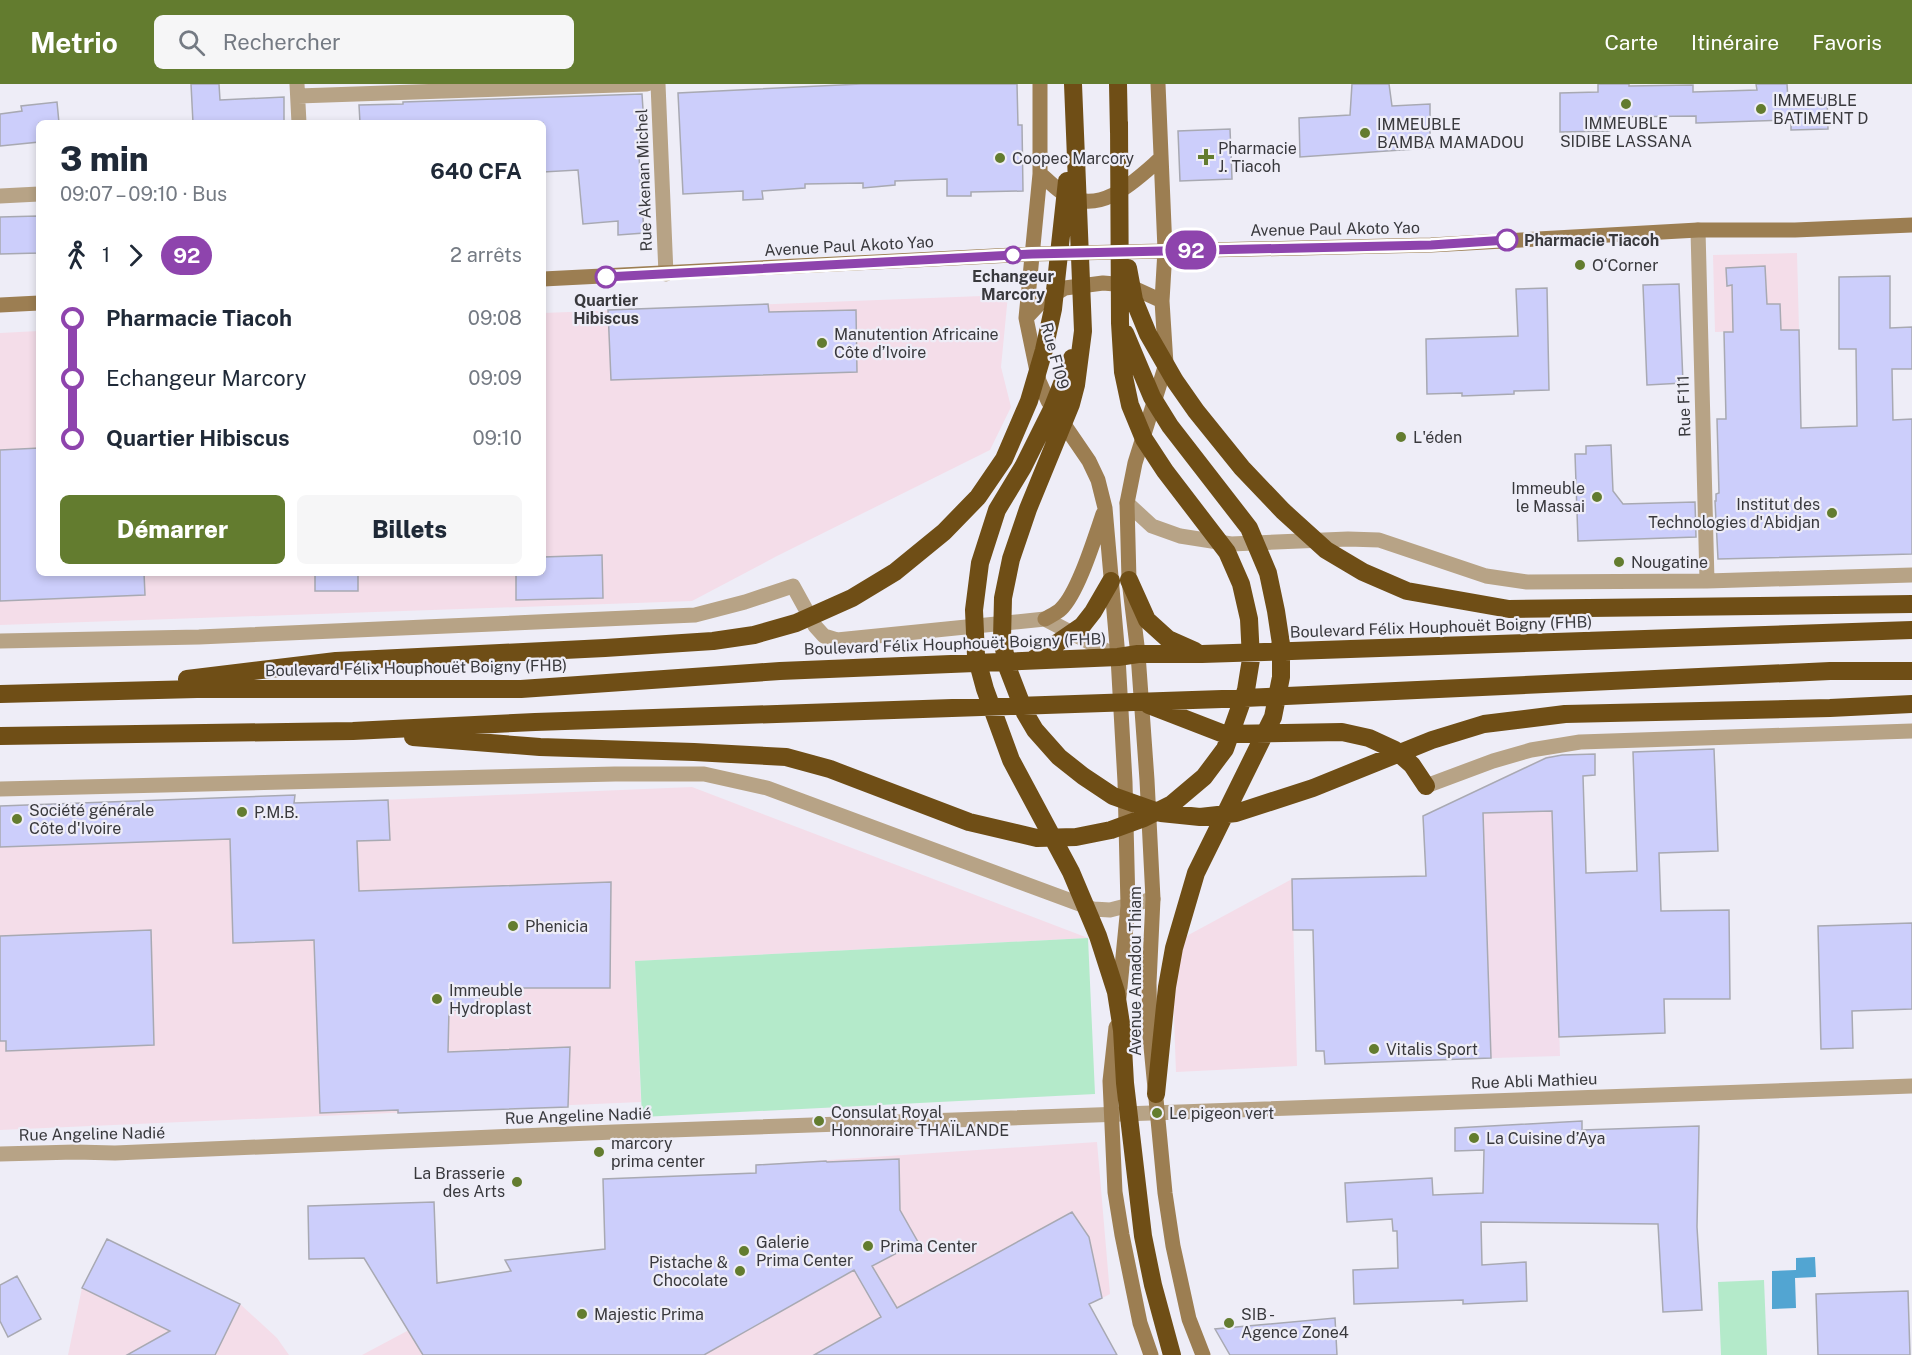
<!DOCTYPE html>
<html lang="fr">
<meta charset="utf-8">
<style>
body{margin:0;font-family:"Public Sans",sans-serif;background:#f6f6f7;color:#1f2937;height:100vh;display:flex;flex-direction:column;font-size:22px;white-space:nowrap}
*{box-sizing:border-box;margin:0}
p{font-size:20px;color:#747a83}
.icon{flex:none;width:33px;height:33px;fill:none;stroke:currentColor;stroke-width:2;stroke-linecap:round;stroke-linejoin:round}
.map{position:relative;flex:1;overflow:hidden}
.details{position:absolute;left:36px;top:36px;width:510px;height:456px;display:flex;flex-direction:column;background:#fff;border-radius:9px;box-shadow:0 3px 9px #0003}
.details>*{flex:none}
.badge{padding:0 12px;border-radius:20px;font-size:21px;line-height:39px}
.map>.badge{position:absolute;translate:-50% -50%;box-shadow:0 0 0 3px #fff}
.legs{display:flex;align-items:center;gap:9px;height:66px;padding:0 24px;font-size:20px}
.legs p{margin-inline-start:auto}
.head{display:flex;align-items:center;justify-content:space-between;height:102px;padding:0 24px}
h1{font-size:33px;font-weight:800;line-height:45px}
.primary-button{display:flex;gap:12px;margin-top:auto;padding:12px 24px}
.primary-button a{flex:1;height:69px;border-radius:9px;background:#637c2f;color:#fff;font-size:24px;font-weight:800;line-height:69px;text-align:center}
.primary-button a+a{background:#f6f6f7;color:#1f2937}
ul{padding:0 24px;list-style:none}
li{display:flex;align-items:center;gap:21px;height:60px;font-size:22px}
li i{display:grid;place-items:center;width:9px;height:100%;margin:0 8px;background:currentColor}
li i::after{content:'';width:15px;height:15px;margin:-8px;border:4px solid;border-radius:50%;background:#fff}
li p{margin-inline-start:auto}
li:first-child i{background:linear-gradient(#0000 50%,currentColor 0)}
li:last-child i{background:linear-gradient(currentColor 50%,#0000 0)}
header{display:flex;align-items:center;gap:36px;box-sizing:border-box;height:84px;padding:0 30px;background:#637c2f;color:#fff}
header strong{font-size:28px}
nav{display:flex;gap:33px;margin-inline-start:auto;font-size:21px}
.search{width:420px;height:54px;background:#f6f6f7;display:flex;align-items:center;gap:15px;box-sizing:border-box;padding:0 21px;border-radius:9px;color:#747a83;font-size:22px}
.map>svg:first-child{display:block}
.commercial{fill:#f4dde9}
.industrial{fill:#f2ddec}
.green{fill:#b4eaca}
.water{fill:#52a5d2}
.building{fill:#cccefb;stroke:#a8a9b2;stroke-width:1.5}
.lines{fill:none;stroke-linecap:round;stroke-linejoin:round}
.street{stroke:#b7a386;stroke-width:15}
.secondary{stroke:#9c7e52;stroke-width:15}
.highway{stroke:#6f4e16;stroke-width:18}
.line-1-casing{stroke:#fff;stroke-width:14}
.line-1{stroke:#8e44ad;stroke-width:9}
.poi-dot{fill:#637c2f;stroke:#eeedf7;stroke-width:2}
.stop-1-dot{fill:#fff;stroke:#8e44ad;stroke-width:3}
.labels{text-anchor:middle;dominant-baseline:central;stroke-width:4.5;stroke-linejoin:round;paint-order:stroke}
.poi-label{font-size:16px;fill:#39393d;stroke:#eeedf7;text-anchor:start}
.street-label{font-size:16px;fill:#39393d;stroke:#eeedf7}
.stop-label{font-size:16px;font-weight:bold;fill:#39393d;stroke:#eeedf7}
</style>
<header>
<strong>Metrio</strong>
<div class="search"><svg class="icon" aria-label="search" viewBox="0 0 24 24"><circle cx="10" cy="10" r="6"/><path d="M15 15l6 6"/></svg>Rechercher</div>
<nav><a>Carte</a><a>Itinéraire</a><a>Favoris</a></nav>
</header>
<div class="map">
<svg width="1912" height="1271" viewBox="0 0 1912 1271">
<rect width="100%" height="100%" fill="#eeedf7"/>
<path class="commercial" d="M 1797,169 L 1799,246 L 1715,248 L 1713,171 Z
M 1008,211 L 1001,283 L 1011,323 L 990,366 L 777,472 L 692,517 L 0,541 L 0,249 L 39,247 L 39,489 L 543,489 L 543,229 Z
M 692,703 L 1088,854 L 635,877 L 641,1018 L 0,1046 L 0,722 L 295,711 L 295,719 L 310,719 Z
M 1292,795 L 1297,982 L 1176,988 L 1173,908 L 1181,855 Z
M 1097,1058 L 1110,1210 L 1089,1221 L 1117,1271 L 362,1271 L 409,1246 L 433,1188 L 451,1218 L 465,1209 L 457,1196 L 510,1187 L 505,1176 L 758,1148 L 756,1081 Z
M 107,1155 L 240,1220 L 277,1254 L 289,1271 L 68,1271 L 82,1204 Z"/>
<path class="industrial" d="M 1550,671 L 1560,972 L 1431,976 L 1426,792 L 1423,732 Z"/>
<path class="green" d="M 1088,854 L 1095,1010 L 642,1033 L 635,877 Z
M 1764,1196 L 1767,1271 L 1721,1271 L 1718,1198 Z"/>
<path class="water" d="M 1815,1173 L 1816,1193 L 1795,1194 L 1796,1224 L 1772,1225 L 1772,1187 L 1796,1186 L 1796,1174 Z"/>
<path class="building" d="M 191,0 L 219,0 L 220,16 L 284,13 L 284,39 L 193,39 Z
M 861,0 L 1017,0 L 1018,41 L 1022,41 L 1023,107 L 971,108 L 971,112 L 947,112 L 947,95 L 895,97 L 895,101 L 863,104 L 863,99 L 805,100 L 805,104 L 762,107 L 763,115 L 743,116 L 743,107 L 683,110 L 678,9 Z
M 1352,0 L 1389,0 L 1392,22 L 1430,20 L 1430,64 L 1300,73 L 1299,34 L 1350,31 Z
M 1598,0 L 1629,0 L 1629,2 L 1693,1 L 1693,8 L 1757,6 L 1756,0 L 1787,0 L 1788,15 L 1827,14 L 1828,45 L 1791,46 L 1791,36 L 1696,39 L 1696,32 L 1609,33 L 1609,47 L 1560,48 L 1560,9 L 1598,8 Z
M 642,10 L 646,72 L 639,72 L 644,149 L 618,151 L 618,137 L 583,140 L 578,86 L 543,88 L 543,39 L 360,39 L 359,21 L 403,20 L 403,18 Z
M 57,18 L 59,39 L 39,39 L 39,58 L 0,62 L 0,30 L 22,27 L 21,22 Z
M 1230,45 L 1232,95 L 1180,97 L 1178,47 Z
M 38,132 L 39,169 L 0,170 L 0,133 Z
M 1765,182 L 1767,220 L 1780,220 L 1781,246 L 1799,246 L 1801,344 L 1857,342 L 1856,265 L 1839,265 L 1839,193 L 1890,192 L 1890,244 L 1912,243 L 1912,285 L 1892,285 L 1893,336 L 1912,335 L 1912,470 L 1718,475 L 1715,417 L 1716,417 L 1716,410 L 1719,409 L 1717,335 L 1726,335 L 1724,248 L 1733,248 L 1732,201 L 1727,202 L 1726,184 Z
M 1679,200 L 1683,299 L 1647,301 L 1643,201 Z
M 1547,204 L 1549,306 L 1514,307 L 1514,310 L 1462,312 L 1462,309 L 1427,310 L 1426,255 L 1518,252 L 1516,205 Z
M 768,220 L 769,228 L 856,226 L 857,288 L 611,296 L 608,226 Z
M 1611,361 L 1613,407 L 1623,420 L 1695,418 L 1696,453 L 1578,457 L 1575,370 L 1586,370 L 1586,362 Z
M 39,364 L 39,489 L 144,489 L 145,511 L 0,517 L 0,366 Z
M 602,471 L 603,514 L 516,516 L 516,489 L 543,489 L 543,473 Z
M 315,489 L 358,489 L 358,507 L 315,507 Z
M 1714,665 L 1718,767 L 1659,769 L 1661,827 L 1729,826 L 1730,915 L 1664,915 L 1665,949 L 1559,953 L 1552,727 L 1483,729 L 1491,974 L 1325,980 L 1324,967 L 1316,967 L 1313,846 L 1293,846 L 1292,795 L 1426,792 L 1423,732 L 1546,674 L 1562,671 L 1595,670 L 1595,691 L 1583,692 L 1586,789 L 1637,787 L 1633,668 Z
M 295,711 L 294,719 L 388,716 L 390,756 L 357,757 L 359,807 L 611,798 L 610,904 L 479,904 L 480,927 L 449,926 L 448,968 L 570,963 L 568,1023 L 398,1029 L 398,1026 L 320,1029 L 314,856 L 233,859 L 230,755 L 0,763 L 0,722 Z
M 1912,839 L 1912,925 L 1852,927 L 1853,964 L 1821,965 L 1818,842 Z
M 151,846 L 154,961 L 6,967 L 6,957 L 0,957 L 0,852 Z
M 1582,1037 L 1582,1046 L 1699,1042 L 1697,1143 L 1702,1226 L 1663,1228 L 1658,1140 L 1481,1138 L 1482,1181 L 1526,1178 L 1527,1217 L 1463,1220 L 1463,1216 L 1354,1220 L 1353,1186 L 1398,1184 L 1397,1147 L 1393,1147 L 1392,1135 L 1347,1138 L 1345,1099 L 1432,1094 L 1433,1111 L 1483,1109 L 1484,1066 L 1455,1067 L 1455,1044 Z
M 899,1075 L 900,1126 L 918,1158 L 872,1182 L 897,1224 L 1072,1128 L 1089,1153 L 1102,1214 L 1089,1220 L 1117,1271 L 814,1271 L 881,1233 L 854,1186 L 704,1271 L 423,1271 L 364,1174 L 309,1175 L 308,1122 L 434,1118 L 437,1199 L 511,1187 L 505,1176 L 605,1165 L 603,1095 L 756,1089 L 756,1081 L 826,1077 L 827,1078 Z
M 107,1155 L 240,1220 L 215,1271 L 127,1271 L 170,1247 L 82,1204 Z
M 17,1192 L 41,1235 L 8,1253 L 0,1237 L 0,1201 Z
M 1908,1207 L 1910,1271 L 1818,1271 L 1816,1210 Z
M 1335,1234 L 1337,1271 L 1230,1271 L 1215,1245 Z"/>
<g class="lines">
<path class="street" d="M 297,0 L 299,39
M 658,0 L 666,190
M 298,12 L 647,0
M 0,112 L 39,110
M 1698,146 L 1707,497
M 1127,419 L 1152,442 L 1180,452 L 1231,460 L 1348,455 L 1379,456 L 1486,492 L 1527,498 L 1707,497 L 1912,491
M 0,557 L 199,553 L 695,531 L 745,518 L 793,502 L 815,542 L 824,552 L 837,556 L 1045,535 L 1118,573
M 1426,702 L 1493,677 L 1531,666 L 1580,658 L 1912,647
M 0,705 L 615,690 L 704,690 L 767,704 L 1093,825 L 1110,826 L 1153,815
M 0,1070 L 75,1068 L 115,1069 L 614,1048 L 1912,1002"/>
<path class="secondary" d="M 1040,0 L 1040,90 L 1026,234 L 1039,297 L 1048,317 L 1089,377 L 1098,396 L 1105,424 L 1118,573 L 1125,698 L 1128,822 L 1119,913
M 1158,0 L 1165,166 L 1162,217 L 1166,280 L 1135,379 L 1127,419 L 1129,496 L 1138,570 L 1147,696 L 1153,815 L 1149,899 L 1150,952 L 1165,1109 L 1173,1162 L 1189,1235 L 1203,1271
M 1040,90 C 1049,97 1057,106 1066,111 C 1101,132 1136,96 1160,75
M 543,195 L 1032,170 L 1431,161 L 1698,146 L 1795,146 L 1912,141
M 0,221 L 39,219
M 1026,234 L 1041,218 L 1065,204 L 1103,199 L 1127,201 L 1162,217
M 1045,535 C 1050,532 1057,529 1061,525 C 1078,509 1095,453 1103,430
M 1116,943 L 1110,997 L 1115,1108 L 1122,1151 L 1140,1239 L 1151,1271"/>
<path class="highway" d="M 1073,0 L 1083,247 L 1076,301 L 1071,320 L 1028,425 L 1011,475 L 1003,514 L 1002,555 L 1008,585 L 1025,629 L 1035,646 L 1059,673 L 1083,692 L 1113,712 L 1161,729 L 1200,733 L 1236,729 L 1313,704 L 1432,656 L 1484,640 L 1565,630 L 1830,624 L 1912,620
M 1118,0 L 1119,49
M 1128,184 L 1134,216 L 1148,250 L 1175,297 L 1196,327 L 1242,384 L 1283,427 L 1326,466 L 1363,488 L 1407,507 L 1509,525 L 1912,520
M 1125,249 L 1152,313 L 1170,342 L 1249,444 L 1268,489 L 1276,527 L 1281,560 L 1281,593 L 1273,633 L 1196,789 L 1174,864 L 1167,903 L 1156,1010
M 1072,274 L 1052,325 L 1023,383 L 997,426 L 980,479 L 974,526 L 976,572 L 985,605 L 1011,676 L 1071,788 L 1098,852 L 1116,908 L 1122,946 L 1125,999 L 1143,1152 L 1153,1201 L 1172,1271
M 1129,496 L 1147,536 L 1168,555 L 1195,567
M 1034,575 L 1082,542 L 1093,528 L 1111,497
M 187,595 L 336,577 L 605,564 L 713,557 L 754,551 L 796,539 L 852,514 L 895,488 L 944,448 L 978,413 L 1004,375 L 1029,317 L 1044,266 L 1053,225 L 1067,97
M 0,610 L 197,605 L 521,605 L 780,587 L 1118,573 L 1138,570 L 1202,570 L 1912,546
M 1149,621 L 1224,650 L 1342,648 L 1369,654 L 1395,666 L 1412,681 L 1426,702
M 0,652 L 353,647 L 535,638 L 1222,615 L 1830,587 L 1912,587
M 413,653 L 540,663 L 694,668 L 786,673 L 830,685 L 969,738 L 1037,754 L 1076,753 L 1111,746 L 1144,734 L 1172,720 L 1204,693 L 1225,665 L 1246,606 L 1251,575 L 1249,535 L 1241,500 L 1227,468 L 1165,387 L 1144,355 L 1130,321 L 1123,288 L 1120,239 L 1119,38"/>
</g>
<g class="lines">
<defs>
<path id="line-1" d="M 606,193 L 1032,170 L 1431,161 L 1507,156"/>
</defs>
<use href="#line-1" class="line-1-casing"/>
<use href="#line-1" class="line-1"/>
</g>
<g class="poi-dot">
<circle cx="1626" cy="20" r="6"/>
<circle cx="1761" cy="25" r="6"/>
<circle cx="1365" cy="49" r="6"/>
<path d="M1203 64h6v6h6v6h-6v6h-6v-6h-6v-6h6z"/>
<circle cx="1000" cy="74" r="6"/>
<circle cx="1580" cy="181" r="6"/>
<circle cx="822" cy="259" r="6"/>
<circle cx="1401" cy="353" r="6"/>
<circle cx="1597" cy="413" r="6"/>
<circle cx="1832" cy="429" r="6"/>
<circle cx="1619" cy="478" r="6"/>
<circle cx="242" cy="728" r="6"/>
<circle cx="17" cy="735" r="6"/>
<circle cx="513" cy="842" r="6"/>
<circle cx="437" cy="915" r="6"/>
<circle cx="1374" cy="965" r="6"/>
<circle cx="1157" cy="1029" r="6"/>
<circle cx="819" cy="1037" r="6"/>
<circle cx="1474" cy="1054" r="6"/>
<circle cx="599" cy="1068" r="6"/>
<circle cx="517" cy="1098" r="6"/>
<circle cx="868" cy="1162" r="6"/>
<circle cx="744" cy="1167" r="6"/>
<circle cx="740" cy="1187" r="6"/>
<circle cx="582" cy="1230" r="6"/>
<circle cx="1229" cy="1239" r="6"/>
</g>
<g class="stop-1-dot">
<circle cx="1507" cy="156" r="10"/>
<circle cx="1013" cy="171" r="8"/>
<circle cx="606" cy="193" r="10"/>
</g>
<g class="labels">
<g class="poi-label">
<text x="1773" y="16">IMMEUBLE<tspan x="1773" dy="18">BATIMENT D</tspan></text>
<text x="1626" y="39" text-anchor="middle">IMMEUBLE<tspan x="1626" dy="18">SIDIBE LASSANA</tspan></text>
<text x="1377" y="40">IMMEUBLE<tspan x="1377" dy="18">BAMBA MAMADOU</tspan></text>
<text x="1218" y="64">Pharmacie<tspan x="1218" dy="18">J. Tiacoh</tspan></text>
<text x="1012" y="74">Coopec Marcory</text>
<text x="1592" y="181">O‘Corner</text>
<text x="834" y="250">Manutention Africaine<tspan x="834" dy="18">Côte d’Ivoire</tspan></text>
<text x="1413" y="353">L'éden</text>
<text x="1585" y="404" text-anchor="end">Immeuble<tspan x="1585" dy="18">le Massai</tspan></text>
<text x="1820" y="420" text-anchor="end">Institut des<tspan x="1820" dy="18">Technologies d'Abidjan</tspan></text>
<text x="1631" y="478">Nougatine</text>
<text x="29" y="726">Société générale<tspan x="29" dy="18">Côte d'Ivoire</tspan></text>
<text x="254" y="728">P.M.B.</text>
<text x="525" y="842">Phenicia</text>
<text x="449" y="906">Immeuble<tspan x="449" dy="18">Hydroplast</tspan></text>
<text x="1386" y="965">Vitalis Sport</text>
<text x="831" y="1028">Consulat Royal<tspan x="831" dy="18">Honnoraire THAÏLANDE</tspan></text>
<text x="1169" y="1029">Le pigeon vert</text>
<text x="1486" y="1054">La Cuisine d’Aya</text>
<text x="611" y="1059">marcory<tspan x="611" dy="18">prima center</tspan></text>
<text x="505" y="1089" text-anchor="end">La Brasserie<tspan x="505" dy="18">des Arts</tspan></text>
<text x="756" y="1158">Galerie<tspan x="756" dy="18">Prima Center</tspan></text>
<text x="880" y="1162">Prima Center</text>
<text x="728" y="1178" text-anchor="end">Pistache &amp;<tspan x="728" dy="18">Chocolate</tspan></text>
<text x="594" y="1230">Majestic Prima</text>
<text x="1241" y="1230">SIB -<tspan x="1241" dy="18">Agence Zone4</tspan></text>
</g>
<g class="street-label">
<text transform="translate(644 96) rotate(-92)">Rue Akenan Michel</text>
<text transform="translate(1335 145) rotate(-1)">Avenue Paul Akoto Yao</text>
<text transform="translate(849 162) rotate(-3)">Avenue Paul Akoto Yao</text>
<text transform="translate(1055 272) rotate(75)">Rue F109</text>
<text transform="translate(1684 322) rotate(-92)">Rue F111</text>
<text transform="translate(1441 543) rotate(-2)">Boulevard Félix Houphouët Boigny (FHB)</text>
<text transform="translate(955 560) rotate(-2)">Boulevard Félix Houphouët Boigny (FHB)</text>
<text transform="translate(416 584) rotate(-1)">Boulevard Félix Houphouët Boigny (FHB)</text>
<text transform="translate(1135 887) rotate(-90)">Avenue Amadou Thiam</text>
<text transform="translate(1534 997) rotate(-2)">Rue Abli Mathieu</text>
<text transform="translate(578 1032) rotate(-2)">Rue Angeline Nadié</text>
<text transform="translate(92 1050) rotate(-1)">Rue Angeline Nadié</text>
</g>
<g class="stop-label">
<text x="1524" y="156" text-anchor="start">Pharmacie Tiacoh</text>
<text x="1013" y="192">Echangeur<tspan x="1013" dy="18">Marcory</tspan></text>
<text x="606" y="216">Quartier<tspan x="606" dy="18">Hibiscus</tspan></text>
</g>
</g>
</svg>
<b class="badge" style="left:1191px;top:166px;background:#8e44ad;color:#fff">92</b>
<section class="details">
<div class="head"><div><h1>3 min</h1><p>09:07 – 09:10 · Bus</p></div><b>640 CFA</b></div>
<div class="legs"><svg class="icon" aria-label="walk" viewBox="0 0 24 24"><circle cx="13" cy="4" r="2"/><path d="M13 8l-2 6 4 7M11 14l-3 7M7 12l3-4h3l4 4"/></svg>1<svg class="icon" aria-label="forward" viewBox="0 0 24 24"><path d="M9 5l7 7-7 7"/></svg><b class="badge" style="background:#8e44ad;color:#fff">92</b><p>2 arrêts</p></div>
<ul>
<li><i style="color:#8e44ad"></i><b>Pharmacie Tiacoh</b><p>09:08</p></li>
<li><i style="color:#8e44ad"></i><span>Echangeur Marcory</span><p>09:09</p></li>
<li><i style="color:#8e44ad"></i><b>Quartier Hibiscus</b><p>09:10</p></li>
</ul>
<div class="primary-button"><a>Démarrer</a><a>Billets</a></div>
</section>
</div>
